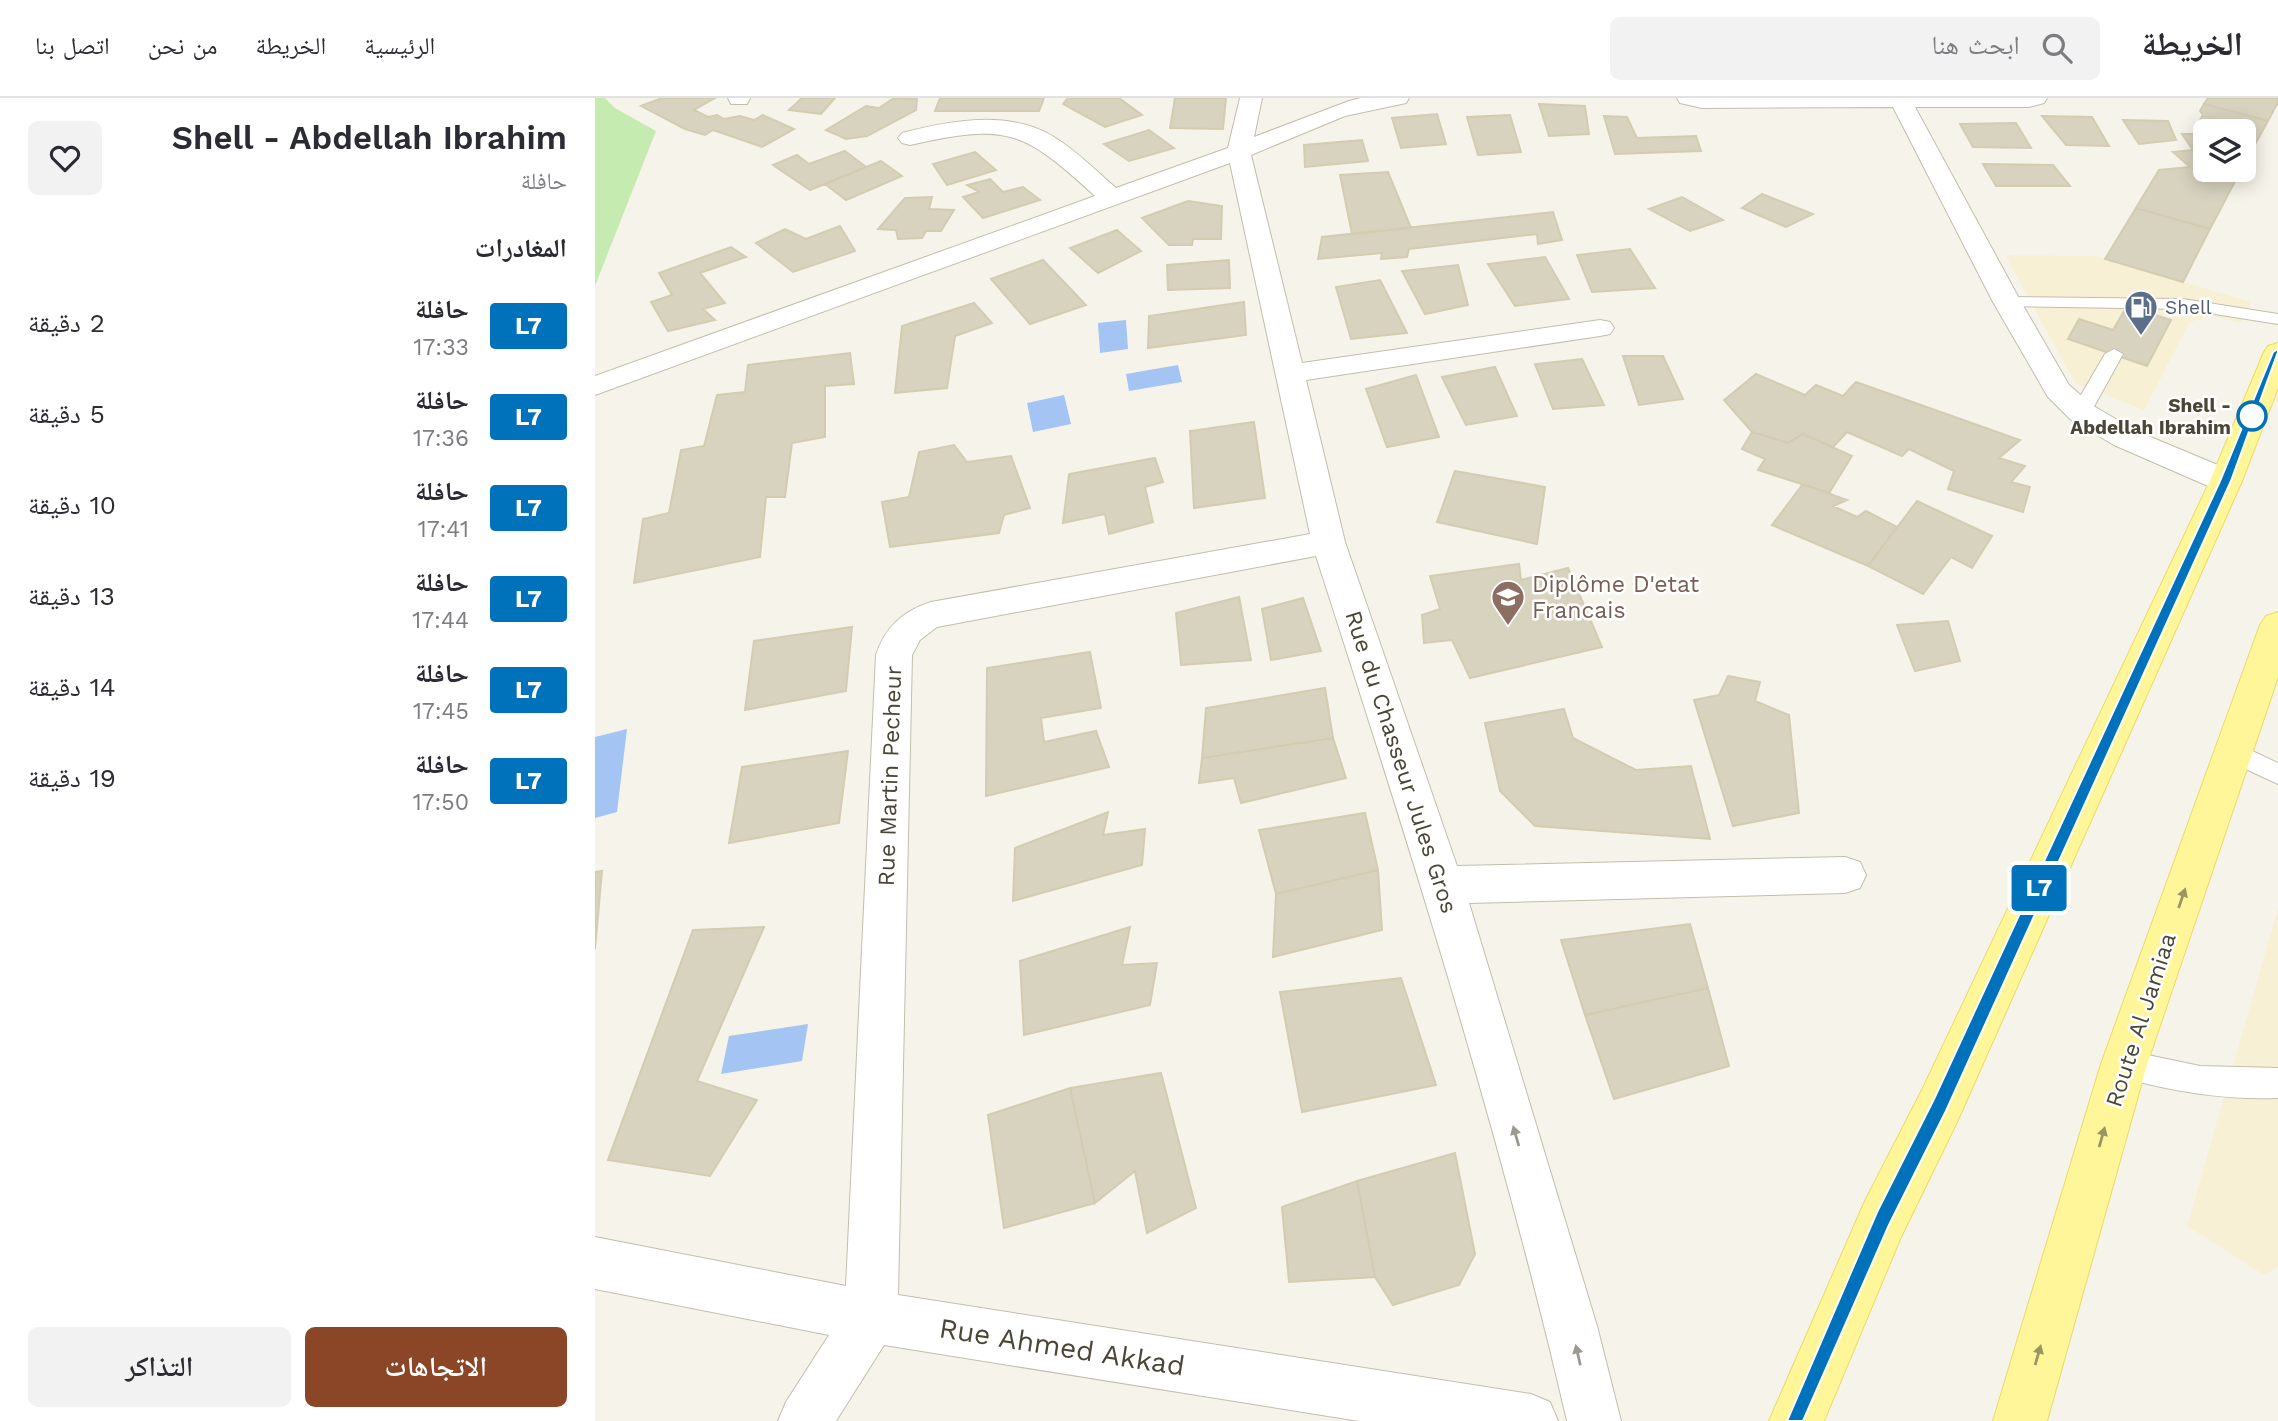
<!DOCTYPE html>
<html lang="ar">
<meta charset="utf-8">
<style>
body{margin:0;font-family:"Work Sans","Noto Naskh Arabic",sans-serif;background:#f2f2f3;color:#2b2b33;direction:rtl;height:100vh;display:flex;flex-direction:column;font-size:26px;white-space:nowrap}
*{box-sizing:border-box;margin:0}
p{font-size:23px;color:#7c7c81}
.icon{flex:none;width:38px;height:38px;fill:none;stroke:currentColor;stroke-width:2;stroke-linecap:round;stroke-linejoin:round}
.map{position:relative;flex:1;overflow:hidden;direction:ltr}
.sheet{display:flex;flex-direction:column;background:#fff;width:595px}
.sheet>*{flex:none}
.badge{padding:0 14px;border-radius:5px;font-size:24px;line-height:46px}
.buttons{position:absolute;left:1598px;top:21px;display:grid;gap:14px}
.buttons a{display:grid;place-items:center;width:63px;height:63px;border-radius:10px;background:#fff;box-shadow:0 4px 18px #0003;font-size:35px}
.map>.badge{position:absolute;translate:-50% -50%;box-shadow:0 0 0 4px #fff}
h2{padding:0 28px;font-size:26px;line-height:63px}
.round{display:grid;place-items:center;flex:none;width:74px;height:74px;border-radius:10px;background:#f2f2f3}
.overview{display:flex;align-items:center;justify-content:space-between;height:119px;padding:0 28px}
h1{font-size:33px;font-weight:600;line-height:52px}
.primary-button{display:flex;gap:14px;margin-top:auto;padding:14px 28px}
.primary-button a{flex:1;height:80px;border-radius:10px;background:#8a4627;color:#fff;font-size:28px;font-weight:600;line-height:80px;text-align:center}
.primary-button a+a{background:#f2f2f3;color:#2b2b33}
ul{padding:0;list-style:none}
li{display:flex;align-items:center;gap:21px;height:91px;padding:0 28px}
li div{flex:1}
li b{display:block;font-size:26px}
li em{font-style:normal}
li .badge{min-width:77px;font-weight:700;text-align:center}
header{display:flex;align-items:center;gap:42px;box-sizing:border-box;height:98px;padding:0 35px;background:#fff;border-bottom:2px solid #e1e1e2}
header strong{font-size:33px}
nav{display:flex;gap:38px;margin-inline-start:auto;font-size:24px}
.search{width:490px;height:63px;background:#f2f2f3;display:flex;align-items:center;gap:18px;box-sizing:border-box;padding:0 24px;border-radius:10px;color:#7c7c81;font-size:26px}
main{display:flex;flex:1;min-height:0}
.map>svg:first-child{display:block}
.commercial{fill:#f8f0d5}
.green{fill:#c6ebb1}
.water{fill:#a4c4f4}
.building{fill:#d8d3bf;stroke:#d3ccb1;stroke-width:2}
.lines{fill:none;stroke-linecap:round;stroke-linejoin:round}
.lane-casing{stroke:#c2beac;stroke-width:2}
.street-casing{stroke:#c2beac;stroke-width:2}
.primary-casing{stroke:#eadb64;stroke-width:2}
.lane{fill:#fff;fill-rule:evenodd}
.street{fill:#fff;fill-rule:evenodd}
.primary{fill:#fff69a;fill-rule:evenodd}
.oneway{fill:#9b9564}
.oneway2{fill:#9b9991}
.line{fill:#0072bc;stroke:#fff;stroke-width:2}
.stop-dot{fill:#fff;stroke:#0072bc;stroke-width:3.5}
.labels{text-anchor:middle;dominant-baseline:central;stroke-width:5;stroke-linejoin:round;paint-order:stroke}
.far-service-label{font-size:19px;fill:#4e5e75;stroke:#fff;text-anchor:start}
.far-stop-label{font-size:19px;font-weight:bold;fill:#4a4637;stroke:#fff;text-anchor:end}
.education-label{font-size:23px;fill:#785e54;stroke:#fff;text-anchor:start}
.street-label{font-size:23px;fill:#4a4637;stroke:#fff}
.near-street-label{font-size:28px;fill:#4a4637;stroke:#fff}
</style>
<header>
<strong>الخريطة</strong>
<div class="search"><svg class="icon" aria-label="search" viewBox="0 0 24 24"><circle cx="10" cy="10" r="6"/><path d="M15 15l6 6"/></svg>ابحث هنا</div>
<nav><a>الرئيسية</a><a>الخريطة</a><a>من نحن</a><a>اتصل بنا</a></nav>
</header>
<main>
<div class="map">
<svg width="1683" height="1323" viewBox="0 0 1683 1323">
<rect width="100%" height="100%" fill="#f6f4ea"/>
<path class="commercial" d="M 1410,157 L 1501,158 L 1656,204 L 1646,225 L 1617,218 L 1595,224 L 1549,312 L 1480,285 Z
M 1683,810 L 1683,1169 L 1669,1177 L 1592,1128 Z"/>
<path class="green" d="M 0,0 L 10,0 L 20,10 L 61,33 L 0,188 Z"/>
<path class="water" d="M 531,222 L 533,251 L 505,255 L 503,225 Z
M 583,267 L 587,284 L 534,293 L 531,276 Z
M 469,297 L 476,326 L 438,334 L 432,305 Z
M 32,631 L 22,714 L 0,720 L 0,639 Z
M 213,926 L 207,963 L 126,976 L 134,938 Z"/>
<path class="building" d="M 67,0 L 120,0 L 99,12 L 113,19 L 122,17 L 129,21 L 145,18 L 159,22 L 168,17 L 199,31 L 167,49 L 118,32 L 110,37 L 90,31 L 46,8 Z
M 207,0 L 240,0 L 226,16 L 194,12 Z
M 299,0 L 322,1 L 321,12 L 272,38 L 251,41 L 231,32 L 271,8 L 284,10 Z
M 345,0 L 449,0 L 444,13 L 340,13 Z
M 473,0 L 524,0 L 547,17 L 510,29 L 468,6 Z
M 580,0 L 631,0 L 628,31 L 575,30 Z
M 1613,0 L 1683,0 L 1683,4 L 1673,23 L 1609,6 Z
M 944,6 L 990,8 L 994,36 L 954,38 Z
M 1609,6 L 1673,23 L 1649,66 L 1648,33 L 1617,33 L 1601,29 L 1608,17 L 1605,13 Z
M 842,16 L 851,46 L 806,50 L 797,20 Z
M 915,17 L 926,54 L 883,57 L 872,19 Z
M 1009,18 L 1032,19 L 1042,40 L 1101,38 L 1106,53 L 1020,56 Z
M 1447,18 L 1497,19 L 1514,48 L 1471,47 Z
M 1528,22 L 1573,23 L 1581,42 L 1544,46 Z
M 1421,25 L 1436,50 L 1378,49 L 1365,26 Z
M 554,32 L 579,50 L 534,63 L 509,46 Z
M 1587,36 L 1610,36 L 1610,55 L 1598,52 Z
M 767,42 L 773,63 L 710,69 L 709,47 Z
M 1598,52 L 1610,55 L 1610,72 L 1646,72 L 1615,131 L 1541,110 L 1564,72 L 1595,69 L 1578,54 Z
M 250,53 L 271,69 L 215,92 L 178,67 L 202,57 L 214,66 Z
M 380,54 L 401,72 L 352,87 L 338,66 Z
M 286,63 L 307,78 L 251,102 L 230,86 Z
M 1388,66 L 1458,67 L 1475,88 L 1401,88 Z
M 793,74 L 816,130 L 757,136 L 745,77 Z
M 395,81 L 408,94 L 428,89 L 445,102 L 388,120 L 368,99 L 384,94 L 372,87 Z
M 1167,96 L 1218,116 L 1191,129 L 1147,110 Z
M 337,99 L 334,111 L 359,112 L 346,133 L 331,133 L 327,140 L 303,141 L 301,132 L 283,131 L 310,100 Z
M 1087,99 L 1128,122 L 1095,133 L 1054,111 Z
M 593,103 L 627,108 L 626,141 L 598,141 L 597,147 L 574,147 L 547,120 Z
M 1541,110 L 1615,131 L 1588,184 L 1510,161 Z
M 958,114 L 967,142 L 943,146 L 942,136 L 814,151 L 812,159 L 786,161 L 787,155 L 723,161 L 727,139 Z
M 245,128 L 260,153 L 198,174 L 161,145 L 190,131 L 211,141 Z
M 522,132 L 546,153 L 503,175 L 475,150 Z
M 136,149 L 151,159 L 105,175 L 130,205 L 108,211 L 120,222 L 73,233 L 56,204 L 77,197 L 64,175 Z
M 1035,151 L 1060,190 L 997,194 L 982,157 Z
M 950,159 L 974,201 L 920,208 L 893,166 Z
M 448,162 L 491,207 L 435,226 L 396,181 Z
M 634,162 L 635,190 L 573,192 L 572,167 Z
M 863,167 L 873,207 L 830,216 L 807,173 Z
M 785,182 L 812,235 L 756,241 L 741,189 Z
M 649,204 L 651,237 L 553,250 L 554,218 Z
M 379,205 L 397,225 L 360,238 L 352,290 L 300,295 L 307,228 Z
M 1532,208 L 1576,222 L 1552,268 L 1473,241 L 1484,221 L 1518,232 Z
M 255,255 L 259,286 L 230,288 L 230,339 L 197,345 L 190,399 L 171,399 L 165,459 L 39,485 L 48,421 L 74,415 L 86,352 L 109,348 L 122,297 L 150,294 L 153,267 Z
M 1028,258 L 1068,258 L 1088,301 L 1044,307 Z
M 987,261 L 1009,307 L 958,311 L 940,266 Z
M 900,269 L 922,318 L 871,327 L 847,279 Z
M 1161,276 L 1210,297 L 1221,287 L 1248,298 L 1261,284 L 1425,342 L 1404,360 L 1430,368 L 1416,384 L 1435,389 L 1428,414 L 1353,391 L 1359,373 L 1314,351 L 1307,358 L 1252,334 L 1238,349 L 1208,336 L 1193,345 L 1157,334 L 1129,302 Z
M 821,277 L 844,339 L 792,349 L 771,291 Z
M 659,324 L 670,400 L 599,410 L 595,333 Z
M 1157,334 L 1193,345 L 1208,336 L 1257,358 L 1234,395 L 1163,372 L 1170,361 L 1147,351 Z
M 359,347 L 372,364 L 416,358 L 435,410 L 409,417 L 404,435 L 295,449 L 287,404 L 314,399 L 324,354 Z
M 560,360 L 568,384 L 550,389 L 558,424 L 514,436 L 510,416 L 468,425 L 474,376 Z
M 860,373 L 950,389 L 942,446 L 842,424 Z
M 1208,386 L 1252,402 L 1238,408 L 1262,419 L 1271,413 L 1302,429 L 1273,468 L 1177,427 Z
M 1322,403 L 1397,438 L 1377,470 L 1356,459 L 1328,496 L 1273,468 Z
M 924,466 L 926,482 L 973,470 L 1007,549 L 875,580 L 857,542 L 829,545 L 827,517 L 845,511 L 835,478 Z
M 644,499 L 656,562 L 586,567 L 581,515 Z
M 708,500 L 726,553 L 676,562 L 667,511 Z
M 1353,523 L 1365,563 L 1320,573 L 1302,527 Z
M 257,529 L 251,593 L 150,612 L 159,543 Z
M 495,554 L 506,610 L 446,620 L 449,644 L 501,633 L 514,669 L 391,698 L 392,570 Z
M 1133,578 L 1165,584 L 1160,603 L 1194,617 L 1204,715 L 1138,728 L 1099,602 L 1124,597 Z
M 730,590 L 738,640 L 607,660 L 611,610 Z
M 969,611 L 978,640 L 1041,672 L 1096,668 L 1115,741 L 940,728 L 905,693 L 890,625 Z
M 738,640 L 751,680 L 646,705 L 639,680 L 604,685 L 607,660 Z
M 253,653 L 244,725 L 134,745 L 147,669 Z
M 513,714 L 508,737 L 550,731 L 547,767 L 418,803 L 420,750 Z
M 770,715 L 783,772 L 681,796 L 664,732 Z
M 783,772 L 787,832 L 678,859 L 681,796 Z
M 7,773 L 0,851 L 0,774 Z
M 1095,826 L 1113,890 L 990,917 L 966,842 Z
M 169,829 L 102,983 L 162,1002 L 115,1078 L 13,1062 L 98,832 Z
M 535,829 L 527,867 L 562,865 L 555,907 L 429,937 L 425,863 Z
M 806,880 L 841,987 L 707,1014 L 685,894 Z
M 1113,890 L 1134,968 L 1019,1001 L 990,917 Z
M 566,975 L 601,1110 L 552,1135 L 540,1073 L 500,1105 L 475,990 Z
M 475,990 L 500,1105 L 409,1130 L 393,1017 Z
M 860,1055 L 880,1156 L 864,1187 L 798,1207 L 780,1179 L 762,1083 Z
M 762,1083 L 780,1179 L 694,1184 L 687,1109 Z"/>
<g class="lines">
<defs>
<path id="lane" d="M 1412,199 L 1588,201 L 1683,216 L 1683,226 L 1588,211 L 1406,208 L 1403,204 L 1406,200 Z
M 1519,251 L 1528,256 L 1496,314 L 1493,318 L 1479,318 L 1476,314 L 1510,256 Z
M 1638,644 L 1683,665 L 1683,686 L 1629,661 L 1626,654 L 1629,647 Z
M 1529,952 L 1605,968 L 1683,970 L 1683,1000 C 1630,1002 1580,994 1529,980 L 1519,976 L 1514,966 L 1519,956 Z"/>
<path id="street" d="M 133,0 L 155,0 L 152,6 L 136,6 Z
M 645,0 L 667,0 L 659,39 L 754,3 L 766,0 L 814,0 L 811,5 L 750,18 L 656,57 L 707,265 L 1005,222 L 1015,224 L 1019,230 L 1015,236 L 1005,238 L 711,282 L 750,444 L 862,768 L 1250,759 L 1265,764 L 1271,777 L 1265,790 L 1250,795 L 874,805 L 1002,1228 L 1026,1323 L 972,1323 C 904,1030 813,743 721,458 L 342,529 L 325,542 L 317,557 L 303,1197 L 936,1296 L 955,1304 L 963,1323 L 764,1323 L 289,1247 L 241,1323 L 183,1323 L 191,1304 L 234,1237 L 0,1191 L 0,1139 L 251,1188 L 281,557 C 290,529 308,513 336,504 L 715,436 L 635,65 L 0,297 L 0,278 L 500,98 C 428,32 412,25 315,47 L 307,45 L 303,40 L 307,35 C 355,23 413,11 459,39 C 482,53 501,73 521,90 L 633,50 Z
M 1082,0 L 1452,0 L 1449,5 L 1434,9 L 1320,9 L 1426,204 L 1474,287 L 1497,307 L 1541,333 L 1642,375 L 1647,383 L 1642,391 L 1631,394 L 1620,391 L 1519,347 L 1475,321 L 1453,299 L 1398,204 L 1298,9 L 1107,10 L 1085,5 Z"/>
<path id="primary" d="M 1683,245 L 1683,290 L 1647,383 L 1362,1024 L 1306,1139 L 1229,1323 L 1174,1323 L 1270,1103 L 1328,990 L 1615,383 L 1669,254 L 1673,248 Z
M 1683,514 L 1683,579 L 1552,966 L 1452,1323 L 1398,1323 L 1506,966 L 1665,527 L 1671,518 Z"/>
</defs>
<use href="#lane" class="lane-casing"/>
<use href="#street" class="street-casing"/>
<use href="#primary" class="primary-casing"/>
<use href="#lane" class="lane"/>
<use href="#street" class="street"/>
<use href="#primary" class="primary"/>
</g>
<defs><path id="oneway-solid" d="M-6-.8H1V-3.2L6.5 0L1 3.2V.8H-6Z" transform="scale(1.75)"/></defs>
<g class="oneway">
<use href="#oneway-solid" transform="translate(1587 800) rotate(-71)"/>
<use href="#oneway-solid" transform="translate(1507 1039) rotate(-74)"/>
<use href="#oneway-solid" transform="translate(1443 1257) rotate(-74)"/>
</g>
<g class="oneway2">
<use href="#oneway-solid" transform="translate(921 1038) rotate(-106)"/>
<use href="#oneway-solid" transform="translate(983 1257) rotate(-103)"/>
</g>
<path class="line" d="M 1683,251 L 1683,254 L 1636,383 L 1351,1013 L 1294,1127 L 1208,1323 L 1192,1323 L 1282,1114 L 1339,1001 L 1625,383 L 1678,254 Z"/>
<defs>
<symbol id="fuel-pin" viewBox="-11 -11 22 30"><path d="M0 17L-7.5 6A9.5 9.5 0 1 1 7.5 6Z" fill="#5c6f8a" stroke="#fff"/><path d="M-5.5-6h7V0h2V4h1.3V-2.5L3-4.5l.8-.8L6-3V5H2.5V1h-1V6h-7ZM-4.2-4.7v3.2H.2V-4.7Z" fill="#fff"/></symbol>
<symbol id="school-pin" viewBox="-11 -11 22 30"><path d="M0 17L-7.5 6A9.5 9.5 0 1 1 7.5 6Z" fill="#8d6e63" stroke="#fff"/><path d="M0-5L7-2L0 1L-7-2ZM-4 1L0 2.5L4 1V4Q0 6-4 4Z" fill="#fff"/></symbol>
</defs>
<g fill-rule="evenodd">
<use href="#fuel-pin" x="1527" y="190" width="38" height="52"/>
<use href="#school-pin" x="894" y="480" width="38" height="52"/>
</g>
<circle class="stop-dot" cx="1657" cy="318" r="14"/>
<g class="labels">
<g class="far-service-label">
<text x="1570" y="209">Shell</text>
</g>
<g class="far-stop-label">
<text x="1636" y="307">Shell -<tspan x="1636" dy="22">Abdellah Ibrahim</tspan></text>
</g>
<g class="education-label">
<text x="937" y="486">Diplôme D'etat<tspan x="937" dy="26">Francais</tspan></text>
</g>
<g class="street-label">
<text transform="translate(806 664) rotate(72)">Rue du Chasseur Jules Gros</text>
<text transform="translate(295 678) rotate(-88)">Rue Martin Pecheur</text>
<text transform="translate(1546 922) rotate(-72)">Route Al Jamiaa</text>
</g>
<g class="near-street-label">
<text transform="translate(467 1249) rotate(9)">Rue Ahmed Akkad</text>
</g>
</g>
</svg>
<div class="buttons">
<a><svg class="icon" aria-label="layers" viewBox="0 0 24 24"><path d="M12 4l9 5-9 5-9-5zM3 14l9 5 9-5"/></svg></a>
</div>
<b class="badge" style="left:1444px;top:790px;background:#0072bc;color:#fff">L7</b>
</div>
<section class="sheet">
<div class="overview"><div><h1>Shell - Abdellah Ibrahim</h1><p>حافلة</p></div><a class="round"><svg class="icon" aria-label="heart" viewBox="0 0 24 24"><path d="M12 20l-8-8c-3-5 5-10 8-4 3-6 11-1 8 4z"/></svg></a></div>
<h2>المغادرات</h2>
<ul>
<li><span class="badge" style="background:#0072bc;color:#fff">L7</span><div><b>حافلة</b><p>17:33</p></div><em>2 دقيقة</em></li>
<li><span class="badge" style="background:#0072bc;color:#fff">L7</span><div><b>حافلة</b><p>17:36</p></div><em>5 دقيقة</em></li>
<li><span class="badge" style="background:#0072bc;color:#fff">L7</span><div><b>حافلة</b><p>17:41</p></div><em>10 دقيقة</em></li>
<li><span class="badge" style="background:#0072bc;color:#fff">L7</span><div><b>حافلة</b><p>17:44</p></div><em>13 دقيقة</em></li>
<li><span class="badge" style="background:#0072bc;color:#fff">L7</span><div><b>حافلة</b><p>17:45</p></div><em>14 دقيقة</em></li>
<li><span class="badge" style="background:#0072bc;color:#fff">L7</span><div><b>حافلة</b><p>17:50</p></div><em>19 دقيقة</em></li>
</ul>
<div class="primary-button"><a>الاتجاهات</a><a>التذاكر</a></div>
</section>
</main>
